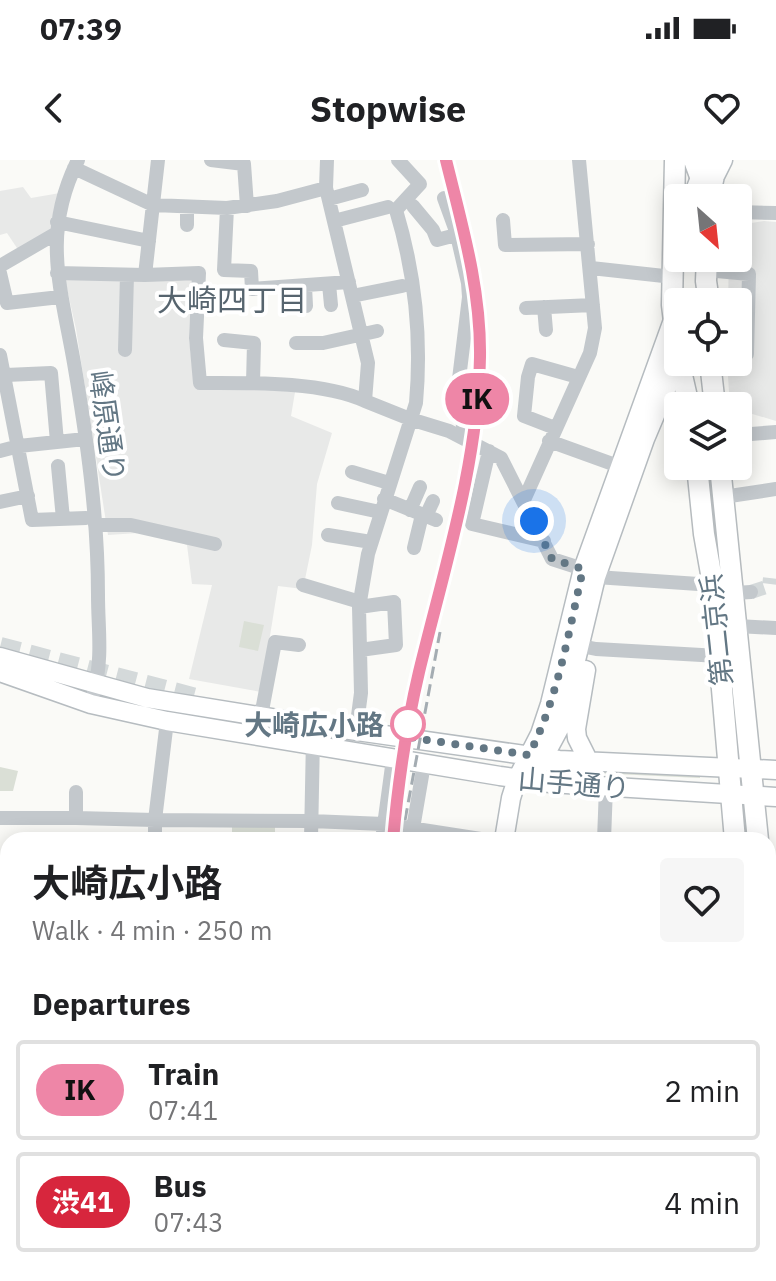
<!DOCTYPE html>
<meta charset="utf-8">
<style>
body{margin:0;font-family:"IBM Plex Sans","Noto Sans JP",sans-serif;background:#f6f6f6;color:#202124;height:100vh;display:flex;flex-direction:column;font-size:30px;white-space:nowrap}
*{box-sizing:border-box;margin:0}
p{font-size:26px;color:#757577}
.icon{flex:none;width:44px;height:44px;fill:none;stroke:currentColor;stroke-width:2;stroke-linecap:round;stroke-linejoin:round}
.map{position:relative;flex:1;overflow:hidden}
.drawer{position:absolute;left:0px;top:672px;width:776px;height:450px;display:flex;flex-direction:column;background:#fff;border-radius:24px 24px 0 0;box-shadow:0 4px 20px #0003}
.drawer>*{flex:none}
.badge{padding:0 16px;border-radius:26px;font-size:28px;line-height:52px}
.needle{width:52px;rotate:153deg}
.controls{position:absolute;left:664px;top:24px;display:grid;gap:16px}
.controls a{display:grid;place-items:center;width:88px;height:88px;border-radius:8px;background:#fff;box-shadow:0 4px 20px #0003;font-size:40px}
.you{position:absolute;width:40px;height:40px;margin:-20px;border:6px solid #fff;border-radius:50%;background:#1a73e8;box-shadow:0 0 0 12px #1a73e833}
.map>.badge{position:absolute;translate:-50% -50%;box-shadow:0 0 0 4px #fff}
h2{padding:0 32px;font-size:30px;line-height:72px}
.round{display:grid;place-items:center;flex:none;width:84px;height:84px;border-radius:8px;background:#f6f6f6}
.overview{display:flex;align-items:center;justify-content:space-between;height:136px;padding:0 32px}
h1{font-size:38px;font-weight:700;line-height:60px}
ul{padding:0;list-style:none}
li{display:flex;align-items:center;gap:24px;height:100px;margin:0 16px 12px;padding:0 16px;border:4px solid #e0e0e0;border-radius:8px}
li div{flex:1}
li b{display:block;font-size:30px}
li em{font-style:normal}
li .badge{min-width:88px;font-weight:700;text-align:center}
.status{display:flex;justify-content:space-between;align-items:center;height:56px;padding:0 40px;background:#fff;direction:ltr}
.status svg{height:22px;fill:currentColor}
header{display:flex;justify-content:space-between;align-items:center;height:104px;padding:0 32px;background:#fff;font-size:36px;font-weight:700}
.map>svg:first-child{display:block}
.built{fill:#e8e9e8}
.green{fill:#dadfd6}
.water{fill:#bac8cb}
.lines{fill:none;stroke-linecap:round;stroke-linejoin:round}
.minor-tunnel{stroke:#d4d9da;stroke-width:14;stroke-dasharray:14 7;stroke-linecap:butt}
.highway-tunnel{stroke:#d4d9da;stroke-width:20;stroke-dasharray:20 10;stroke-linecap:butt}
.major-casing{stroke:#b6bcc0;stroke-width:21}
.highway-casing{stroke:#b6bbbe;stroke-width:23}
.minor{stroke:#c3c8cc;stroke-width:14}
.major{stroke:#fff;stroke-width:18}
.highway{stroke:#fff;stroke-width:20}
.rail{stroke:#a4acb2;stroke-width:3;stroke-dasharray:12 6;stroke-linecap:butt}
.line-casing{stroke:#fff;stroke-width:18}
.line{stroke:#ee86a7;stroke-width:12}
.walk{stroke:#637784;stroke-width:8;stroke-dasharray:0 14.4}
.stop-dot{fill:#fff;stroke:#ee86a7;stroke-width:4}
.labels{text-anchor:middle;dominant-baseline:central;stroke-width:8;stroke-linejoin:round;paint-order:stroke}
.street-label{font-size:28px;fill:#637784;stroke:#fff}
.stop-label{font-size:28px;font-weight:bold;fill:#637784;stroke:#fff;text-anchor:end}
.neighbourhood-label{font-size:30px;fill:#56646e;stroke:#fff}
</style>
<div class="status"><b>07:39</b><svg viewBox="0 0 49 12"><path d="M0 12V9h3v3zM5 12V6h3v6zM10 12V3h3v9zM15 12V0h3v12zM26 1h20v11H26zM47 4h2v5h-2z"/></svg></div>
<header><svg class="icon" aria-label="back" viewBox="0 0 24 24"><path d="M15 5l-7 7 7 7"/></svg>Stopwise<svg class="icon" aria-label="heart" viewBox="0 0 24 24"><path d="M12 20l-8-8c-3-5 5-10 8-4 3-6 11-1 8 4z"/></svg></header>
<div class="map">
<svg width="776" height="1121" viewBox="0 0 776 1121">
<rect width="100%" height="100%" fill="#fafaf7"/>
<path class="built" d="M 23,27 L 31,38 L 60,33 L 51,71 L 19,91 L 7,73 L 0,75 L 0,31 Z
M 764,61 L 776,62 L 776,261 L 749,253 L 738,257 L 738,246 L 730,246 L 727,202 L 738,202 L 738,142 L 728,142 L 729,98 L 738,98 L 738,65 Z
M 192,118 L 189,178 L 194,224 L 295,232 L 291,256 L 332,273 L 317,324 L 312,385 L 303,429 L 278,426 L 261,532 L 189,519 L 212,425 L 192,424 L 187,385 L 153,372 L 108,375 L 76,169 L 65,120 Z"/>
<path class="green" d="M 244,461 L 264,465 L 258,491 L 239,487 Z
M 0,607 L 18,611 L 13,631 L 0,631 Z
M 573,608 L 700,615 L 700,618 L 573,612 Z
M 232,664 L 275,664 L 275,680 L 232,680 Z
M 0,735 L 8,740 L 8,784 L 0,779 Z"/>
<path class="water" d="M 0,939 L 8,941 L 8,979 L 0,978 Z"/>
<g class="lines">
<path class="minor-tunnel" d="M 751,432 L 769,426 L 770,418"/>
<path class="highway-tunnel" d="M 0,487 L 200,539"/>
<defs>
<path id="major" d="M 692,38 L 707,0
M 710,38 L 715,16 L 723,0
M 0,497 L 147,538 L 315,565 L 559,600 L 776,610
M 586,510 L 576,569 L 577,578 L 589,602
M 0,512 L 91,544 L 167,561 L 500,616 L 550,623 L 776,637
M 539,606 L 560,567 L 596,417 L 645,279 L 678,201
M 504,680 L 511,638 L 517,619 L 540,574 L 550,544 L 583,409 L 673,160
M 623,1114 L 638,1121
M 471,1121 L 475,1114"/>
<path id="highway" d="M 675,0 L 672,145 L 678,194
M 694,0 L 708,38
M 707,98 L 706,121 L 709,142
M 679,202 L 689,246
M 710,202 L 715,246
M 697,306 L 704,374 L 713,425 L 735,680
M 720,306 L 758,680
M 768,811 L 773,882 L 768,949
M 672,1121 L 676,1114
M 696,1121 L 699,1114"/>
</defs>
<use href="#major" class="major-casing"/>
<use href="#highway" class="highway-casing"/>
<path class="minor" d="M 78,0 C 41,74 61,128 74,203 C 87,279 98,357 98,435 C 98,470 103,496 94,532
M 211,0 L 244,4 L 247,46
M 327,0 L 326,28 L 368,203 L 365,241 L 410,259 L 449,271 L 501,298 L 552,399 L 583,409
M 74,8 L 153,45 L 227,48 L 277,41 L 326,28
M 444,38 L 456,71 L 468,123 L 469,137 L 459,219 L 464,279
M 329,39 L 362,30
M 413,46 L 433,70 L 437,80 L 456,75
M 187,47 L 187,65
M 227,48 L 224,110 L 251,111 L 252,129 L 349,122
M 738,52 L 776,53
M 503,60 L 505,85 L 588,84
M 334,61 L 388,47
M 57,62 L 149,81
M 0,106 L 55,74
M 591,108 L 673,117
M 706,110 L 749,114 L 747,194 L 738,195
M 0,113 L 7,143 L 60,137
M 57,113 L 145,115 L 199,113 L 196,178 L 200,223 C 248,223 322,221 365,241
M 145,115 L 158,0
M 329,124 L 331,145
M 305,126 L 306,146
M 352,136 L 402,126
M 544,147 L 546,170
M 526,148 L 593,145
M 224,180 L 254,183 L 253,223
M 296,183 L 323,183 L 377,171
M 125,190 L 127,115
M 0,195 L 32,360 L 86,358
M 6,215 L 51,213 L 57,282
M 555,268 L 524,256 L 528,217 L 532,204 L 578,217
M 738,275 L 776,272
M 549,281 L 621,307
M 0,291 L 19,286 L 85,279
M 489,291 L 472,364 L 544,381
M 58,306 L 63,359
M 352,312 L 389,323
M 723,337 L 776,329
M 384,339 L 436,360
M 524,340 L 590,193 L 595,168 L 579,0
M 0,342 L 28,336
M 338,343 L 380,352
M 410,350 L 420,327
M 426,356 L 433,341
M 95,365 L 131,365 L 215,384
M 328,375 L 371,382
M 414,388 L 422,355
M 596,417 L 713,425
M 303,425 L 360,442
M 734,433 L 751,432
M 359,447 L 394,442 L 396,485 L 360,490
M 737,466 L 776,468
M 581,486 L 596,489 L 719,496
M 261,556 L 275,482 L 299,485
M 167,561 L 155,660 L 311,661 L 384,664 L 487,680
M 356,571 L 361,533 L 359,447 L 368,394 L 416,243 C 422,176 415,113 396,50 L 420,24 L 398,0
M 0,658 L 76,658 L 76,632
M 76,658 L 155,660 L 155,680
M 311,680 L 313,577
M 382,680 L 393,599
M 411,680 L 424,604
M 604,680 L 606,627
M 768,715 L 776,714
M 0,725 L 8,731
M 768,763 L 776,763
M 0,836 L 8,840
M 0,1024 L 8,1042
M 768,1029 L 776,1029
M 768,1090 L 776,1090
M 112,1114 L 117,1121
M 244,1114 L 246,1121
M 371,1114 L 373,1121
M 598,1114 L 614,1121
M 33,1121 L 44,1116
M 146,1121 L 161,1114"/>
<use href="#major" class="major"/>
<use href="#highway" class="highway"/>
<path class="rail" d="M 405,660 L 440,472
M 393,680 C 398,624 405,567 419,512 C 444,409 478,304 480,197 C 481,129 462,65 446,0
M 0,797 L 8,802
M 0,813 L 8,817
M 471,1114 L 481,1121
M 509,1114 L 521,1121
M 538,1114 L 549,1121"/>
</g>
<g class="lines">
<defs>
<path id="line" d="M 393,680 C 398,624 406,567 419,512 C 444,409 478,304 480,197 C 481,129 462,65 446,0"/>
</defs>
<use href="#line" class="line-casing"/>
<use href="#line" class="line"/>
<path class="walk" d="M 408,564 L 413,578 L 529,595 C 558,538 569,471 583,409 L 552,399 L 534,361"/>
</g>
<circle class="stop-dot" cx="408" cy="564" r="16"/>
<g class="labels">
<g class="street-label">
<text transform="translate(108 266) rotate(82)">峰原通り</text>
<text transform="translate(716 470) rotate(-96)">第二京浜</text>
<text transform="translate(574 623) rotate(5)">山手通り</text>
</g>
<g class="stop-label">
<text x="384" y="564">大崎広小路</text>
</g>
<g class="neighbourhood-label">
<text x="232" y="139">大崎四丁目</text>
</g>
</g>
</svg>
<div class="controls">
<a><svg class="needle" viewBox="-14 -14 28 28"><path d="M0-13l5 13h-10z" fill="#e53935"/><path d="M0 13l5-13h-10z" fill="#757577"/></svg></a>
<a><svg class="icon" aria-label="locate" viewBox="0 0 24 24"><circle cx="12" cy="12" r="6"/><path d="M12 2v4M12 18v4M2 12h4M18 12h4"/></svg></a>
<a><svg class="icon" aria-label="layers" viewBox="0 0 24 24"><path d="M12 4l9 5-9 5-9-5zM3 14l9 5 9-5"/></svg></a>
</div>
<div class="you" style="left:534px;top:361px"></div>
<b class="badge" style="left:477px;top:239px;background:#ee86a7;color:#111">IK</b>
<section class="drawer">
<div class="overview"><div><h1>大崎広小路</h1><p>Walk · 4 min · 250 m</p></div><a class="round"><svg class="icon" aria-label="heart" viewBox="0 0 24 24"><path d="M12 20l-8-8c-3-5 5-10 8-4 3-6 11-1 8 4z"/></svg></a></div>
<h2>Departures</h2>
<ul>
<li><span class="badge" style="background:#ee86a7;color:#111">IK</span><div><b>Train</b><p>07:41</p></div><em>2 min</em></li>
<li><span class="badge" style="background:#d7263d;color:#fff">渋41</span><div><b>Bus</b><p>07:43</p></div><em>4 min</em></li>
</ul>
</section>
</div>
